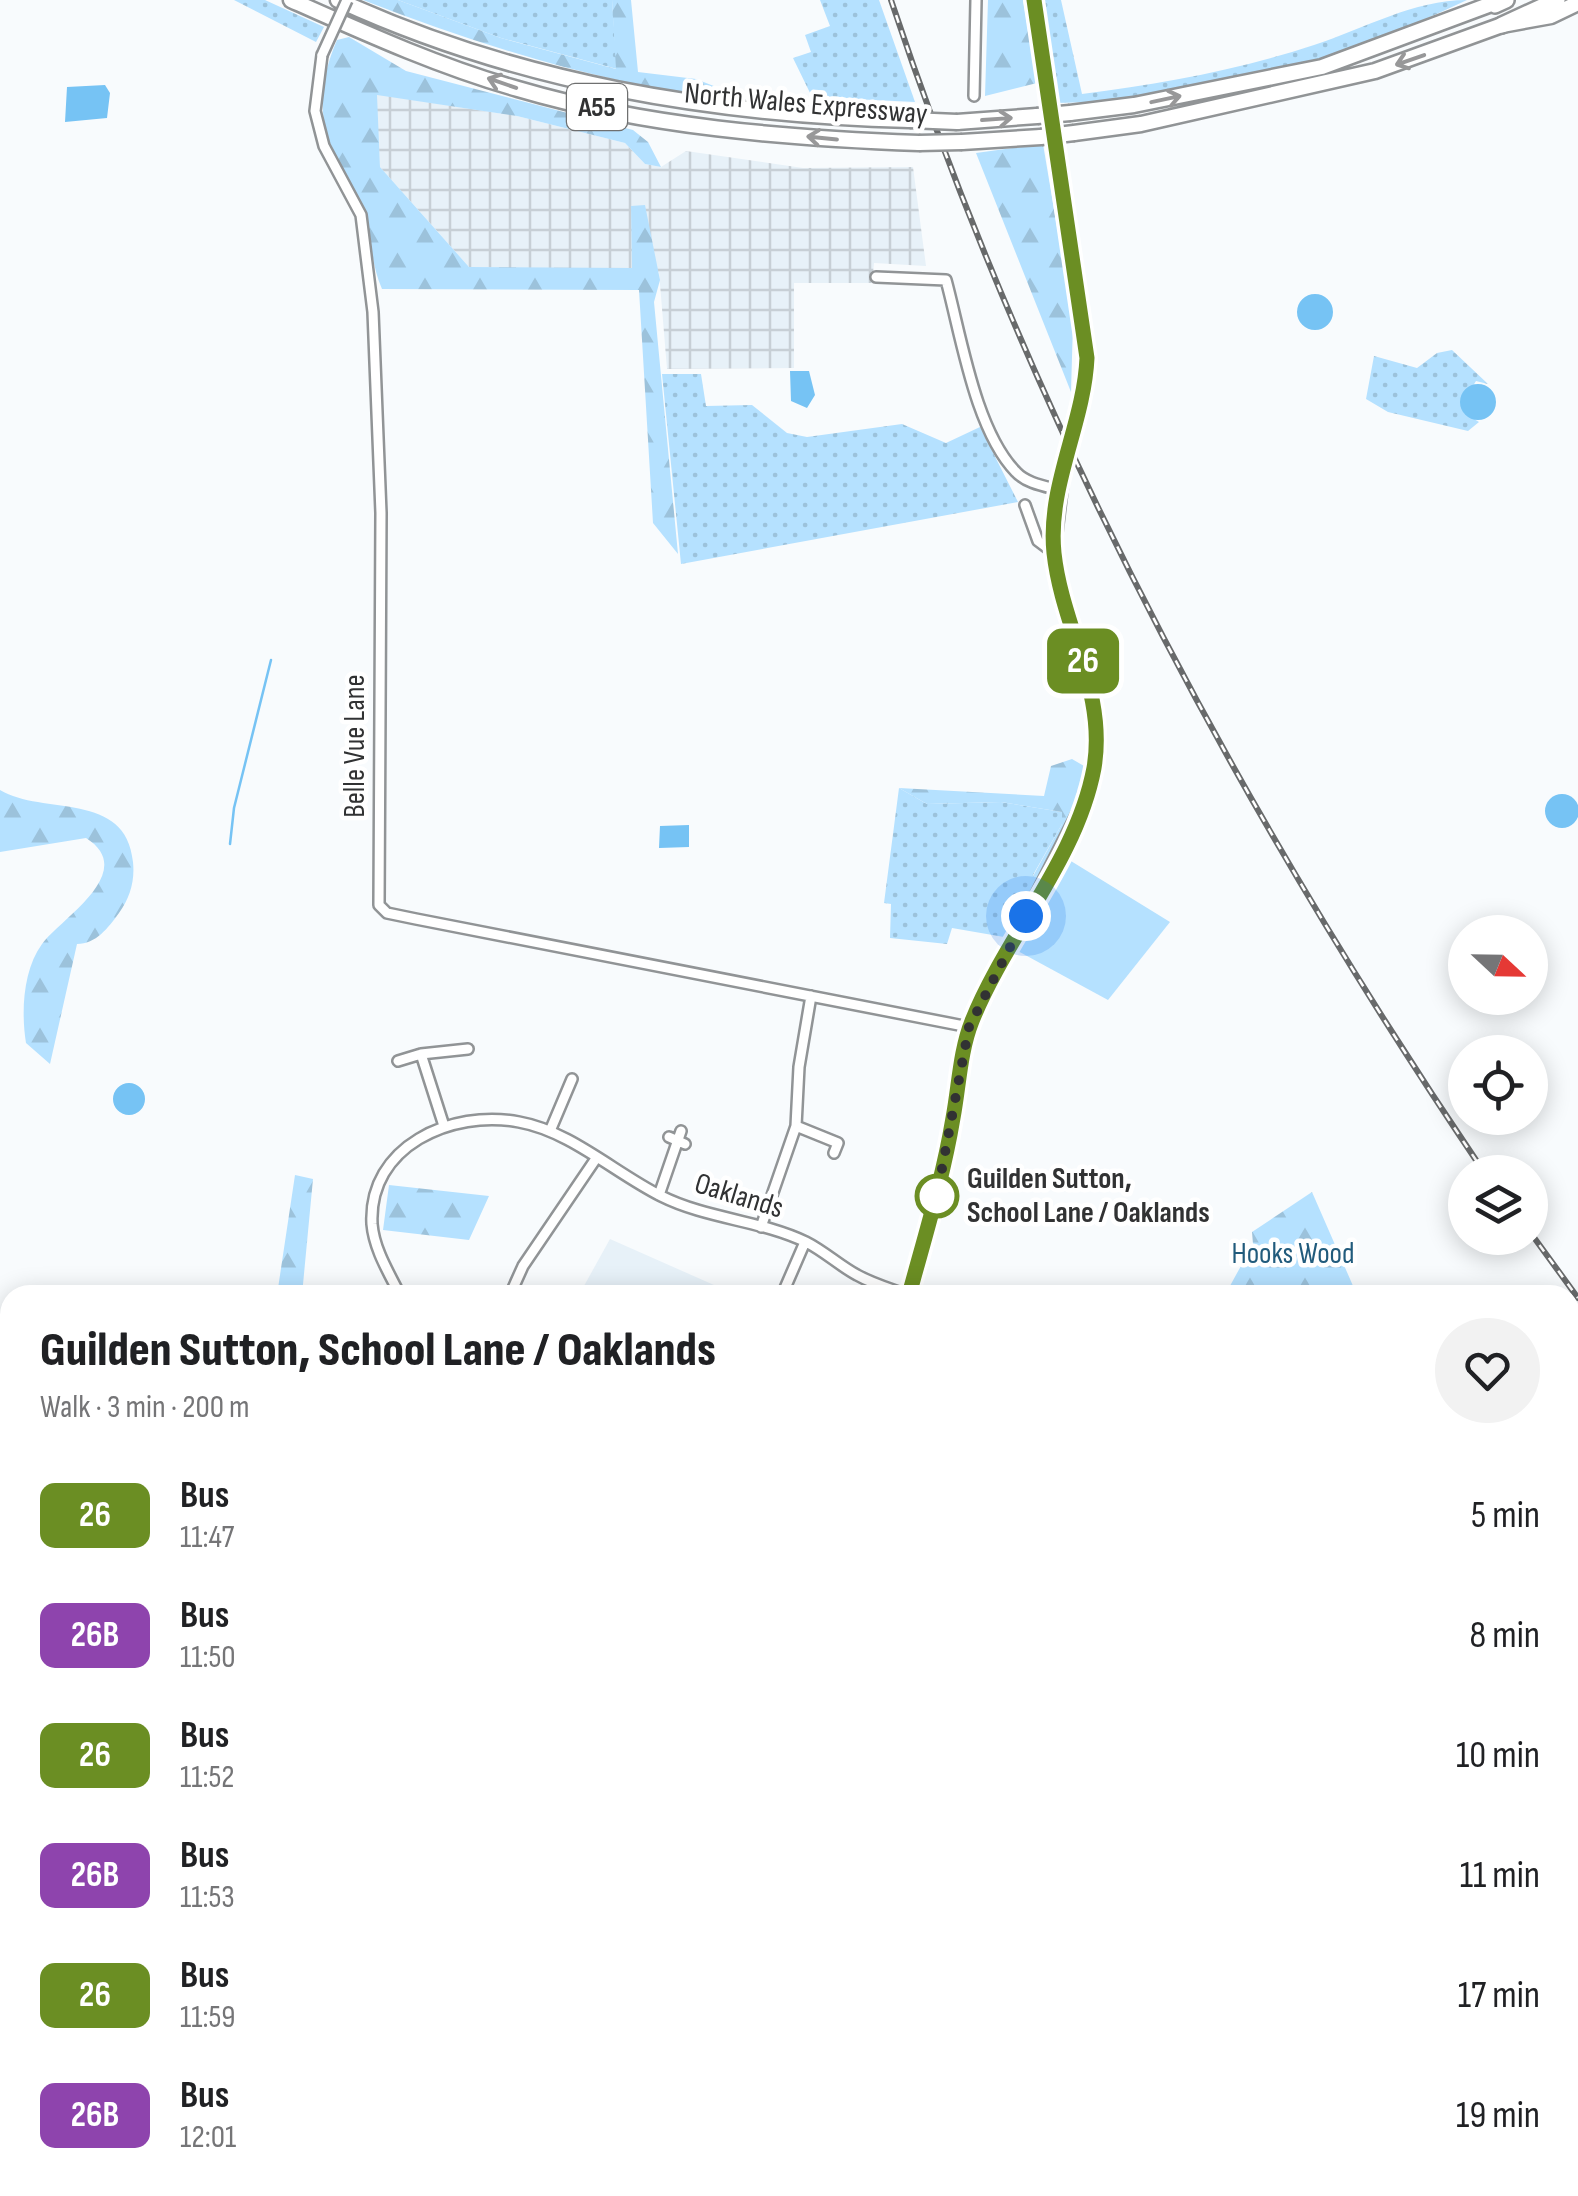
<!DOCTYPE html>
<meta charset="utf-8">
<style>
body{margin:0;font-family:"Sofia Sans Condensed",sans-serif;background:#f2f2f2;color:#202124;height:100vh;display:flex;flex-direction:column;font-size:38px;white-space:nowrap}
*{box-sizing:border-box;margin:0}
p{font-size:32px;color:#757577}
.icon{flex:none;width:55px;height:55px;fill:none;stroke:currentColor;stroke-width:2;stroke-linecap:round;stroke-linejoin:round}
.map{position:relative;flex:1;overflow:hidden}
.details{position:absolute;left:0px;top:1285px;width:1580px;height:912px;display:flex;flex-direction:column;background:#fff;border-radius:30px 30px 0 0;box-shadow:0 5px 25px #0003}
.details>*{flex:none}
.badge{padding:0 20px;border-radius:15px;font-size:35px;line-height:65px}
.needle{width:65px;rotate:112deg}
.tools{position:absolute;left:1448px;top:915px;display:grid;gap:20px}
.tools a{display:grid;place-items:center;width:100px;height:100px;border-radius:50%;background:#fff;box-shadow:0 5px 25px #0003;font-size:50px}
.you{position:absolute;width:50px;height:50px;margin:-25px;border:8px solid #fff;border-radius:50%;background:#1a73e8;box-shadow:0 0 0 15px #1a73e833}
.map>.badge{position:absolute;translate:-50% -50%;box-shadow:0 0 0 5px #fff}
.round{display:grid;place-items:center;flex:none;width:105px;height:105px;border-radius:52px;background:#f2f2f2}
.overview{display:flex;align-items:center;justify-content:space-between;height:170px;padding:0 40px}
h1{font-size:48px;font-weight:800;line-height:75px}
ul{padding:0;list-style:none}
li{display:flex;align-items:center;gap:30px;height:120px;padding:0 40px}
li div{flex:1}
li b{display:block;font-size:38px}
li em{font-style:normal}
li .badge{min-width:110px;font-weight:700;text-align:center}
.map>svg:first-child{display:block}
.built{fill:#e7f1f8}
.industrial{fill:url(#industrial-grid)}
.grass{fill:url(#grass-dots)}
.forest{fill:url(#forest-firs)}
.park{fill:#b5e1ff}
.water{fill:#76c3f4}
.lines{fill:none;stroke-linecap:round;stroke-linejoin:round}
.stream{stroke:#76c3f4;stroke-width:2.5}
.minor-casing{stroke:#919496;stroke-width:14}
.tertiary-casing{stroke:#919496;stroke-width:15}
.trunk-casing{stroke:#919496;stroke-width:19}
.motorway-casing{stroke:#919496;stroke-width:20}
.minor{stroke:#fff;stroke-width:9}
.tertiary{stroke:#fff;stroke-width:10}
.trunk{stroke:#fff;stroke-width:14}
.motorway{stroke:#fff;stroke-width:15}
.rail-casing{stroke:#686a6b;stroke-width:6}
.rail{stroke:#fff;stroke-width:2.5;stroke-dasharray:8;stroke-linecap:butt}
.minor-bridge-casing{stroke:#919496;stroke-width:14;stroke-linecap:butt}
.tertiary-bridge-casing{stroke:#919496;stroke-width:15;stroke-linecap:butt}
.trunk-bridge-casing{stroke:#919496;stroke-width:19;stroke-linecap:butt}
.minor-bridge{stroke:#fff;stroke-width:9}
.tertiary-bridge{stroke:#fff;stroke-width:10}
.trunk-bridge{stroke:#fff;stroke-width:14}
.oneway{stroke:#989899}
.line-casing{stroke:#fff;stroke-width:22}
.line{stroke:#6b8e23;stroke-width:15}
.walk{stroke:#313233;stroke-width:10;stroke-dasharray:0 18}
.stop-dot{fill:#fff;stroke:#6b8e23;stroke-width:5}
.labels{text-anchor:middle;dominant-baseline:central;stroke-width:9;stroke-linejoin:round;paint-order:stroke}
.shield{fill:#fff;stroke:#6f7070;stroke-width:2.5}
.shield-label{font-size:28px;font-weight:bold;fill:#313233}
.street-label{font-size:30px;fill:#313233;stroke:#fff}
.stop-label{font-size:30px;font-weight:bold;fill:#313233;stroke:#fff;text-anchor:start}
.park-label{font-size:30px;fill:#215b7c;stroke:#fff}
</style>
<div class="map">
<svg width="1578" height="2196" viewBox="0 0 1578 2196">
<defs>
<pattern id="industrial-grid" width="8" height="8" patternUnits="userSpaceOnUse" patternTransform="scale(2.5)"><rect width="8" height="8" fill="#e7f1f8"/><path d="M0 4h8M4 0v8" fill="none" stroke="#c7cfd5"/></pattern>
<pattern id="grass-dots" width="8" height="8" patternUnits="userSpaceOnUse" patternTransform="scale(2.5)"><rect width="8" height="8" fill="#b5e1ff"/><path d="M2 2h.1M6 6h.1" fill="none" stroke="#9cc2db" stroke-width="1.8" stroke-linecap="round"/></pattern>
<pattern id="forest-firs" width="22" height="20" patternUnits="userSpaceOnUse" patternTransform="scale(2.5)"><rect width="22" height="20" fill="#b5e1ff"/><path d="M5 1l3.5 6h-7zM16 11l3.5 6h-7z" fill="#9cc2db"/></pattern>
</defs>
<rect width="100%" height="100%" fill="#f8fbfd"/>
<path class="built" d="M 610,1239 L 714,1285 L 709,1295 L 579,1295 Z"/>
<path class="industrial" d="M 376,94 L 517,116 L 625,143 L 645,164 L 661,167 L 686,151 L 803,168 L 913,167 L 926,266 L 874,263 L 872,283 L 794,283 L 794,368 L 667,369 L 659,272 L 469,267 L 380,167 Z"/>
<path class="grass" d="M 234,0 L 265,0 L 324,27 L 316,42 Z
M 398,0 L 612,0 L 617,69 L 501,38 Z
M 820,0 L 879,0 L 915,102 L 812,97 L 793,58 L 811,52 L 805,35 L 830,26 Z
M 1040,0 L 1061,0 L 1082,94 C 1161,84 1238,70 1314,45 C 1366,28 1413,0 1467,0 C 1343,60 1194,102 1056,103 Z
M 1452,350 L 1488,384 L 1476,381 L 1461,405 L 1464,413 L 1479,422 L 1468,431 L 1388,412 L 1366,399 L 1374,356 L 1417,368 L 1437,353 Z
M 662,374 L 701,374 L 706,406 L 752,405 L 787,433 L 807,437 L 902,424 L 946,443 L 980,427 L 1018,502 L 681,564 Z
M 899,788 L 927,804 L 1001,802 L 1062,812 L 1062,824 L 1033,875 L 1036,880 L 1004,937 L 952,928 L 947,944 L 890,938 L 891,904 L 884,903 Z
M 0,1816 L 10,1817 L 10,2077 L 0,2051 Z
M 67,2188 L 159,2188 L 158,2196 L 66,2196 Z"/>
<path class="forest" d="M 363,0 L 398,0 L 501,38 L 616,69 L 612,0 L 631,0 L 638,72 L 696,79 L 734,94 L 734,101 C 604,84 484,47 363,0 Z
M 988,0 L 1023,0 L 1037,83 L 985,96 Z
M 349,37 L 406,71 L 633,130 L 648,142 L 661,167 L 645,164 L 625,143 L 517,116 L 377,95 L 380,167 L 469,267 L 632,268 L 631,206 L 645,205 L 660,280 L 654,302 L 678,554 L 653,523 L 639,290 L 382,289 C 371,264 372,240 364,214 C 360,200 349,186 342,173 C 318,126 316,89 337,40 Z
M 1043,144 L 1073,322 L 1071,392 L 976,153 Z
M 1072,759 L 1084,766 C 1087,806 1055,846 1036,880 L 1033,876 L 1062,824 L 1062,812 L 1001,802 L 927,804 L 899,788 L 1044,796 L 1051,766 Z
M 0,790 C 43,816 126,790 133,862 C 135,881 130,898 119,913 C 108,928 96,944 77,944 L 50,1064 L 26,1043 C 21,1012 23,970 42,944 C 59,920 140,872 86,838 L 0,852 Z
M 295,1175 L 313,1179 L 302,1295 L 277,1295 Z
M 389,1185 L 489,1196 L 469,1240 L 383,1230 Z
M 1312,1192 L 1357,1295 L 1225,1295 L 1253,1244 L 1252,1232 Z"/>
<path class="park" d="M 1066,858 L 1170,922 L 1108,1000 L 1016,950 Z"/>
<path class="water" d="M 105,85 L 110,93 L 107,118 L 65,122 L 67,87 Z
M1297 312a18 18 0 1 1 36 0a18 18 0 1 1-36 0Z
M 790,371 L 809,371 L 815,395 L 807,408 L 791,401 Z
M1460 402a18 18 0 1 1 36 0a18 18 0 1 1-36 0Z
M1545 811a17 17 0 1 1 34 0a17 17 0 1 1-34 0Z
M 689,825 L 689,847 L 659,848 L 660,826 Z
M113 1099a16 16 0 1 1 32 0a16 16 0 1 1-32 0Z"/>
<g class="lines">
<path class="stream" d="M 230,844 L 234,808 L 271,660
M 785,2188 L 786,2196"/>
<defs>
<path id="minor" d="M 322,55 L 315,111 L 324,146 L 361,215 L 373,312 L 381,513 L 379,905 L 387,913 L 416,919 L 969,1027
M 974,96 L 976,0
M 876,277 L 946,280 C 961,335 975,430 1016,472 C 1026,483 1044,486 1059,490
M 1025,505 L 1038,541 L 1054,553
M 421,1054 L 468,1049
M 398,1061 L 421,1054 L 444,1126
M 796,1126 L 799,1067 L 811,996
M 550,1131 L 572,1079
M 669,1137 L 685,1144
M 659,1195 L 681,1131
M 761,1227 L 796,1126 L 838,1143 L 834,1153
M 400,1295 C 389,1273 374,1249 372,1224 C 368,1146 452,1109 519,1122 C 570,1131 615,1173 661,1196 C 707,1219 760,1220 806,1242 C 824,1251 840,1266 857,1275 C 873,1284 891,1289 907,1295
M 510,1295 L 523,1266 L 595,1160
M 782,1295 L 805,1242"/>
<path id="tertiary" d="M 1034,0 L 1087,358 L 1077,420
M 909,1295 L 936,1200 L 969,1027 L 1089,791 L 1097,734 L 1094,708 L 1054,553 L 1064,470
M 1077,2188 L 1103,2196
M 61,2196 L 62,2188"/>
<path id="trunk" d="M 291,0 C 365,33 440,67 518,89 C 647,127 786,138 919,143
M 338,0 C 519,83 712,115 910,120
M 1070,113 L 1134,105 L 1322,67 L 1502,0
M 957,122 L 1037,116
M 1074,133 L 1141,124 L 1375,71 L 1502,25 L 1551,16 L 1578,3
M 962,142 L 1041,137"/>
<path id="motorway" d="M 1495,5 L 1506,0
M 1502,25 L 1557,0"/>
</defs>
<use href="#minor" class="minor-casing"/>
<use href="#tertiary" class="tertiary-casing"/>
<use href="#trunk" class="trunk-casing"/>
<use href="#motorway" class="motorway-casing"/>
<use href="#minor" class="minor"/>
<use href="#tertiary" class="tertiary"/>
<use href="#trunk" class="trunk"/>
<use href="#motorway" class="motorway"/>
<defs>
<path id="rail" d="M 891,0 C 1029,416 1239,810 1484,1172
M 1530,1232 L 1578,1298"/>
</defs>
<use href="#rail" class="rail-casing"/>
<use href="#rail" class="rail"/>
<defs>
<path id="minor-bridge" d="M 322,55 L 347,0"/>
<path id="tertiary-bridge" d="M 1064,470 L 1077,420"/>
<path id="trunk-bridge" d="M 1037,116 L 1070,113
M 910,120 L 957,122
M 1041,137 L 1074,133
M 919,143 L 962,142"/>
</defs>
<use href="#minor-bridge" class="minor-bridge-casing"/>
<use href="#tertiary-bridge" class="tertiary-bridge-casing"/>
<use href="#trunk-bridge" class="trunk-bridge-casing"/>
<use href="#minor-bridge" class="minor-bridge"/>
<use href="#tertiary-bridge" class="tertiary-bridge"/>
<use href="#trunk-bridge" class="trunk-bridge"/>
</g>
<defs><path id="oneway-shaft" d="M-6 0H5M1.5-3L5.5 0L1.5 3" fill="none" stroke-width="1.6" stroke-linecap="round" stroke-linejoin="round" transform="scale(2.5)"/></defs>
<g class="oneway">
<use href="#oneway-shaft" transform="translate(1410 60) rotate(161)"/>
<use href="#oneway-shaft" transform="translate(502 83) rotate(-161)"/>
<use href="#oneway-shaft" transform="translate(1166 99) rotate(-12)"/>
<use href="#oneway-shaft" transform="translate(997 119) rotate(-4)"/>
<use href="#oneway-shaft" transform="translate(822 138) rotate(-174)"/>
</g>
<g class="lines">
<defs>
<path id="line" d="M 909,1295 C 925,1236 943,1178 953,1118 C 959,1086 960,1051 972,1021 C 1006,936 1077,859 1094,768 C 1107,692 1062,627 1054,553 C 1047,486 1084,424 1087,358 L 1034,0"/>
</defs>
<use href="#line" class="line-casing"/>
<use href="#line" class="line"/>
<path class="walk" d="M 937,1196 L 936,1200 L 969,1027 L 1026,916"/>
</g>
<circle class="stop-dot" cx="937" cy="1196" r="20"/>
<g class="labels">
<rect class="shield" x="567" y="84" width="60" height="46" rx="8"/>
<g class="shield-label">
<text x="597" y="107">A55</text>
</g>
<g class="street-label">
<text transform="translate(806 104) rotate(5)">North Wales Expressway</text>
<text transform="translate(355 746) rotate(-90)">Belle Vue Lane</text>
<text transform="translate(739 1196) rotate(17)">Oaklands</text>
</g>
<g class="stop-label">
<text x="967" y="1179">Guilden Sutton,<tspan x="967" dy="34">School Lane / Oaklands</tspan></text>
</g>
<g class="park-label">
<text x="1293" y="1254">Hooks Wood</text>
</g>
</g>
</svg>
<div class="tools">
<a><svg class="needle" viewBox="-14 -14 28 28"><path d="M0-13l5 13h-10z" fill="#e53935"/><path d="M0 13l5-13h-10z" fill="#757577"/></svg></a>
<a><svg class="icon" aria-label="locate" viewBox="0 0 24 24"><circle cx="12" cy="12" r="6"/><path d="M12 2v4M12 18v4M2 12h4M18 12h4"/></svg></a>
<a><svg class="icon" aria-label="layers" viewBox="0 0 24 24"><path d="M12 4l9 5-9 5-9-5zM3 14l9 5 9-5"/></svg></a>
</div>
<div class="you" style="left:1026px;top:916px"></div>
<b class="badge" style="left:1083px;top:661px;background:#6b8e23;color:#fff">26</b>
<section class="details">
<div class="overview"><div><h1>Guilden Sutton, School Lane / Oaklands</h1><p>Walk · 3 min · 200 m</p></div><a class="round"><svg class="icon" aria-label="heart" viewBox="0 0 24 24"><path d="M12 20l-8-8c-3-5 5-10 8-4 3-6 11-1 8 4z"/></svg></a></div>
<ul>
<li><span class="badge" style="background:#6b8e23;color:#fff">26</span><div><b>Bus</b><p>11:47</p></div><em>5 min</em></li>
<li><span class="badge" style="background:#8e44ad;color:#fff">26B</span><div><b>Bus</b><p>11:50</p></div><em>8 min</em></li>
<li><span class="badge" style="background:#6b8e23;color:#fff">26</span><div><b>Bus</b><p>11:52</p></div><em>10 min</em></li>
<li><span class="badge" style="background:#8e44ad;color:#fff">26B</span><div><b>Bus</b><p>11:53</p></div><em>11 min</em></li>
<li><span class="badge" style="background:#6b8e23;color:#fff">26</span><div><b>Bus</b><p>11:59</p></div><em>17 min</em></li>
<li><span class="badge" style="background:#8e44ad;color:#fff">26B</span><div><b>Bus</b><p>12:01</p></div><em>19 min</em></li>
</ul>
</section>
</div>
